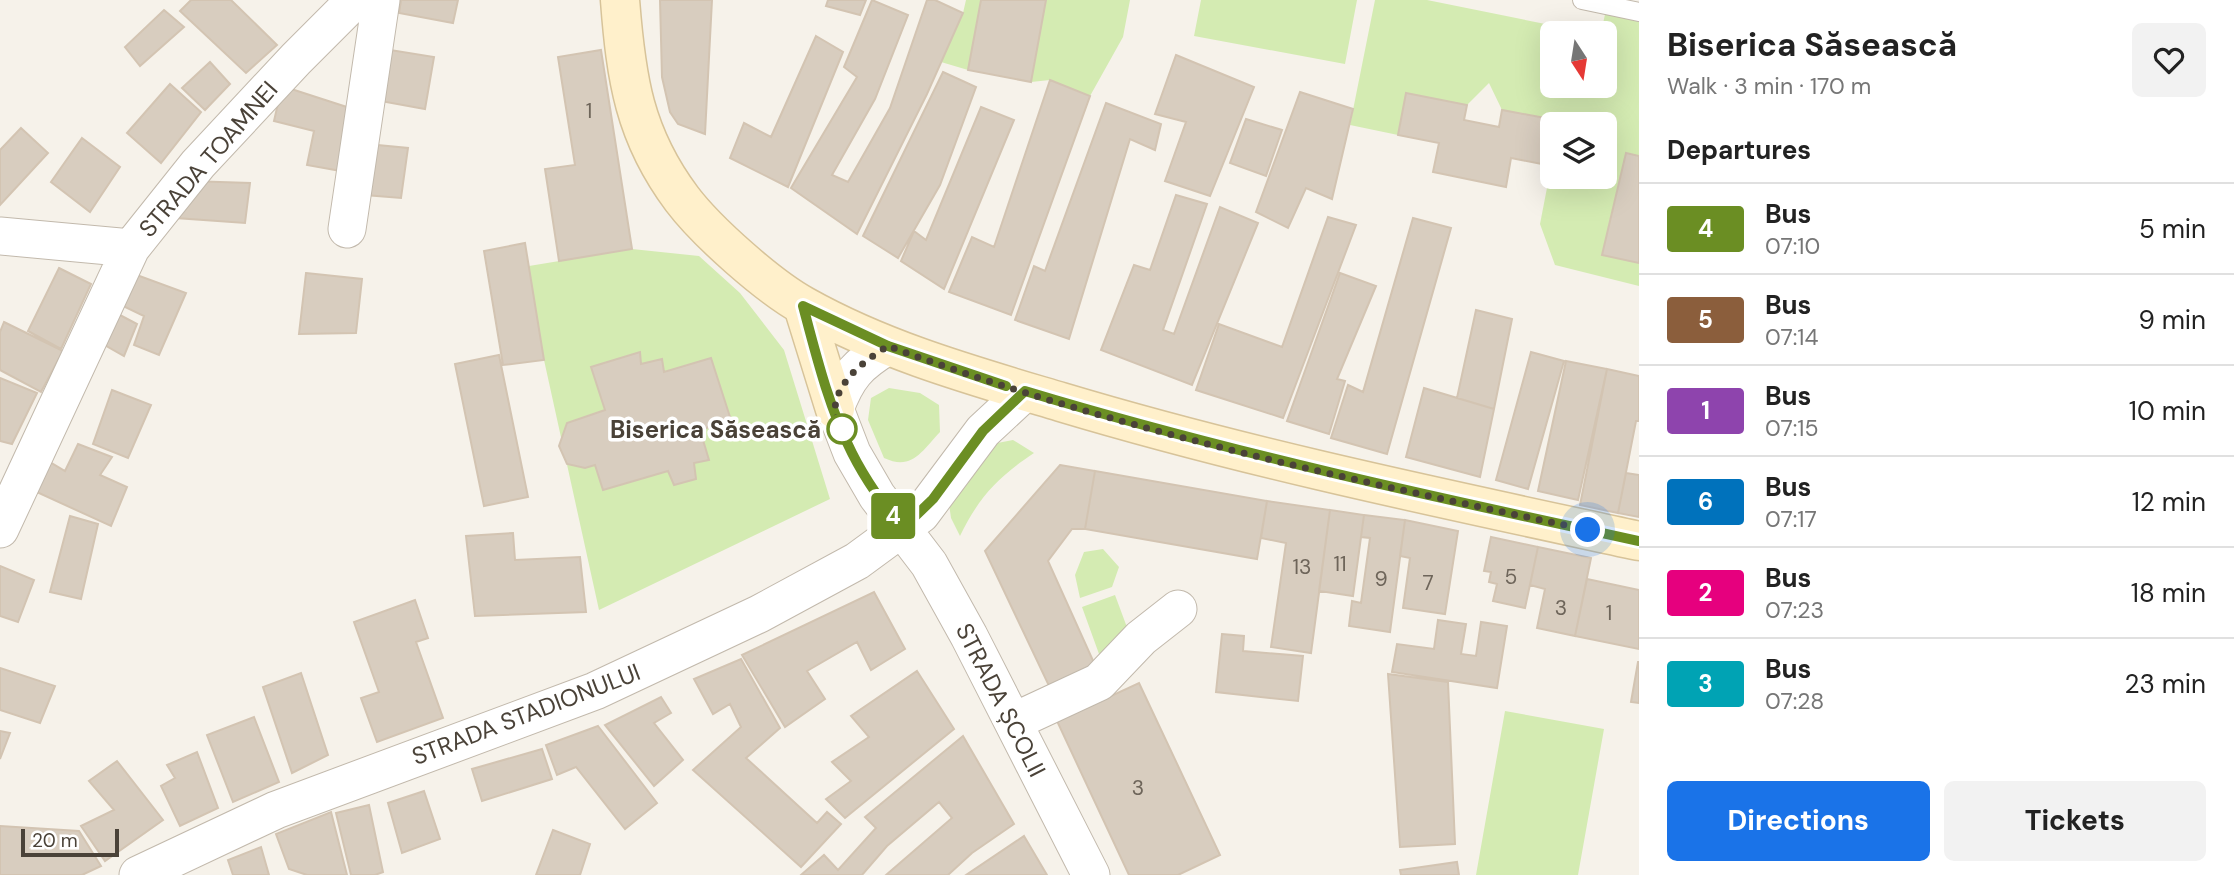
<!DOCTYPE html>
<meta charset="utf-8">
<style>
body{margin:0;font-family:"DM Sans",sans-serif;background:#f2f2f2;color:#222;height:100vh;display:flex;flex-direction:column;font-size:26px;white-space:nowrap}
*{box-sizing:border-box;margin:0}
p{font-size:23px;color:#767676}
.icon{flex:none;width:38px;height:38px;fill:none;stroke:currentColor;stroke-width:2;stroke-linecap:round;stroke-linejoin:round}
.map{position:relative;flex:1;overflow:hidden}
.panel{display:flex;flex-direction:column;background:#fff;width:595px}
.panel>*{flex:none}
.badge{padding:0 14px;border-radius:5px;font-size:24px;line-height:46px}
.needle{width:46px;rotate:168deg}
.buttons{position:absolute;left:1540px;top:21px;display:grid;gap:14px}
.buttons a{display:grid;place-items:center;width:77px;height:77px;border-radius:10px;background:#fff;box-shadow:0 7px 28px #0002;font-size:35px}
.scale{position:absolute;left:21px;bottom:18px;width:98px;box-sizing:border-box;padding-left:7px;border:4px solid #4a4238;border-top:0;font-size:19px;line-height:24px;white-space:nowrap;color:#4a4238;-webkit-text-stroke:5px #fff;paint-order:stroke}
.you{position:absolute;width:35px;height:35px;margin:-18px;border:5px solid #fff;border-radius:50%;background:#1a73e8;box-shadow:0 0 0 10px #1a73e833}
.map>.badge{position:absolute;translate:-50% -50%;box-shadow:0 0 0 4px #fff}
h2{padding:0 28px;font-size:26px;line-height:63px}
.round{display:grid;place-items:center;flex:none;width:74px;height:74px;border-radius:10px;background:#f2f2f2}
.headline{display:flex;align-items:center;justify-content:space-between;height:119px;padding:0 28px}
h1{font-size:33px;font-weight:700;line-height:52px}
.button{display:flex;gap:14px;margin-top:auto;padding:14px 28px}
.button a{flex:1;height:80px;border-radius:10px;background:#1a73e8;color:#fff;font-size:28px;font-weight:700;line-height:80px;text-align:center}
.button a+a{background:#f2f2f2;color:#222}
ul{padding:0;list-style:none}
li{display:flex;align-items:center;gap:21px;height:91px;padding:0 28px;border-top:2px solid #e0e0e0}
li div{flex:1}
li b{display:block;font-size:26px}
li em{font-style:normal}
li .badge{min-width:77px;font-weight:700;text-align:center}
main{display:flex;flex:1;min-height:0}
.map>svg:first-child{display:block}
.green{fill:#d4ebb2}
.building{fill:#d8cdbf;stroke:#d3c4b2;stroke-width:2}
.lines{fill:none;stroke-linecap:round;stroke-linejoin:round}
.service-casing{stroke:#c2b9ac;stroke-width:20}
.minor-casing{stroke:#c2b9ac;stroke-width:39}
.secondary-casing{stroke:#d7c399;stroke-width:41}
.service{stroke:#fff;stroke-width:18}
.minor{stroke:#fff;stroke-width:37}
.secondary{stroke:#fff0cb;stroke-width:38}
.line-casing{stroke:#fff;stroke-width:16}
.line{stroke:#6b8e23;stroke-width:10}
.walk{stroke:#4a4238;stroke-width:7;stroke-dasharray:0 12.6}
.stop-dot{fill:#fff;stroke:#6b8e23;stroke-width:3.5}
.labels{text-anchor:middle;dominant-baseline:central;stroke-width:7;stroke-linejoin:round;paint-order:stroke}
.number-label{font-size:21px;fill:#6e655a}
.street-label{font-size:24px;fill:#4a4238;stroke:#fff}
.stop-label{font-size:24px;font-weight:bold;fill:#4a4238;stroke:#fff;text-anchor:end}
</style>
<main>
<div class="map">
<svg width="1639" height="875" viewBox="0 0 1639 875">
<rect width="100%" height="100%" fill="#f6f2ea"/>
<path class="green" d="M 966,0 L 981,0 L 968,70 L 941,62 L 963,13 Z
M 1046,0 L 1130,0 L 1123,37 L 1090,96 L 1050,80 L 1031,82 Z
M 1201,0 L 1357,0 L 1345,64 L 1194,36 Z
M 1375,0 L 1427,0 L 1570,29 L 1569,33 L 1552,33 L 1552,86 L 1605,86 L 1605,33 L 1601,33 L 1607,5 L 1639,12 L 1639,286 L 1555,265 L 1540,224 L 1552,162 L 1552,177 L 1605,177 L 1605,124 L 1560,124 L 1560,121 L 1502,110 L 1489,83 L 1467,105 L 1407,93 L 1398,135 L 1350,125 Z
M 632,249 L 699,256 L 740,293 L 784,350 L 830,499 L 599,610 L 544,360 L 529,266 Z
M 889,388 L 920,393 L 939,405 L 940,432 C 922,451 912,471 884,458 L 868,420 L 871,398 Z
M 1013,440 L 1034,453 C 998,477 979,497 960,536 L 951,518 L 948,497 L 987,445 Z
M 1103,549 L 1119,567 L 1112,587 L 1080,598 L 1075,575 L 1084,552 Z
M 1115,595 L 1128,630 L 1103,665 L 1082,607 Z
M 1505,711 L 1604,729 L 1578,875 L 1476,875 Z"/>
<path class="building" d="M 191,0 L 231,0 L 277,45 L 246,73 L 180,11 Z
M 401,0 L 458,0 L 453,23 L 399,13 Z
M 660,0 L 712,0 L 705,134 L 678,124 L 670,112 L 662,77 Z
M 828,0 L 866,0 L 860,15 L 826,6 Z
M 872,0 L 908,15 L 875,99 L 832,175 L 848,182 L 890,108 L 927,0 L 935,0 L 963,13 L 927,94 L 857,234 L 791,188 L 857,77 L 844,67 Z
M 981,0 L 1046,0 L 1031,82 L 968,70 Z
M 164,10 L 184,27 L 140,66 L 125,47 Z
M 816,36 L 843,52 L 788,187 L 730,158 L 744,123 L 771,137 Z
M 384,49 L 434,57 L 425,109 L 375,100 Z
M 601,50 L 632,249 L 559,261 L 545,169 L 575,165 L 558,57 Z
M 1176,55 L 1254,87 L 1210,196 L 1165,181 L 1186,122 L 1155,114 Z
M 210,62 L 230,84 L 205,110 L 182,88 Z
M 943,72 L 976,87 L 940,185 L 898,258 L 863,236 Z
M 1050,80 L 1090,96 L 1011,315 L 949,292 L 972,237 L 994,247 Z
M 170,84 L 201,112 L 161,163 L 127,133 Z
M 282,86 L 356,110 L 341,171 L 307,165 L 314,131 L 274,121 Z
M 1300,92 L 1353,109 L 1332,199 L 1306,188 L 1288,228 L 1256,212 Z
M 1406,93 L 1467,105 L 1464,120 L 1499,127 L 1502,110 L 1561,121 L 1560,124 L 1552,124 L 1552,166 L 1511,158 L 1506,187 L 1433,172 L 1439,143 L 1398,135 Z
M 1106,103 L 1161,124 L 1155,150 L 1130,139 L 1069,339 L 1015,320 L 1034,266 L 1045,271 Z
M 981,107 L 1014,120 L 944,289 L 901,261 L 914,231 L 926,240 Z
M 1246,119 L 1282,130 L 1266,176 L 1230,163 Z
M 21,128 L 48,153 L 0,205 L 0,150 Z
M 82,138 L 120,167 L 90,212 L 51,182 Z
M 367,144 L 408,148 L 401,198 L 365,195 Z
M 1626,153 L 1639,156 L 1639,263 L 1602,255 Z
M 189,181 L 250,183 L 245,223 L 176,218 Z
M 1176,195 L 1207,204 L 1163,330 L 1174,334 L 1220,207 L 1258,223 L 1192,385 L 1101,350 L 1134,265 L 1150,270 Z
M 1328,217 L 1356,225 L 1283,418 L 1196,390 L 1219,324 L 1282,347 Z
M 1413,218 L 1451,228 L 1387,454 L 1331,438 L 1348,385 L 1363,392 Z
M 525,243 L 544,360 L 503,365 L 484,251 Z
M 59,268 L 91,284 L 61,349 L 28,331 Z
M 306,273 L 362,279 L 356,333 L 299,334 Z
M 1340,273 L 1376,286 L 1337,379 L 1345,381 L 1329,434 L 1287,421 Z
M 134,274 L 186,293 L 159,355 L 134,345 L 144,316 L 123,306 Z
M 1476,310 L 1512,319 L 1494,409 L 1457,398 Z
M 118,314 L 137,324 L 124,356 L 103,344 Z
M 4,322 L 63,351 L 41,392 L 0,370 L 0,332 Z
M 640,352 L 641,364 L 662,359 L 664,372 L 711,358 L 731,420 L 700,430 L 709,460 L 694,463 L 696,479 L 674,485 L 668,471 L 603,490 L 595,465 L 585,468 L 567,464 L 559,446 L 567,423 L 605,410 L 591,367 Z
M 1531,352 L 1564,361 L 1528,489 L 1496,480 Z
M 499,355 L 528,497 L 484,506 L 455,364 Z
M 1566,361 L 1607,369 L 1578,500 L 1538,491 Z
M 1607,369 L 1639,376 L 1639,421 L 1636,421 L 1618,513 L 1580,505 Z
M 0,378 L 37,393 L 12,444 L 0,441 Z
M 1424,388 L 1494,409 L 1480,477 L 1406,457 Z
M 112,390 L 151,405 L 128,458 L 93,444 Z
M 78,444 L 112,457 L 100,475 L 127,487 L 111,526 L 28,488 L 43,458 L 65,471 Z
M 1060,465 L 1095,471 L 1085,529 L 1072,529 L 1048,561 L 1095,665 L 1050,688 L 985,551 Z
M 1095,471 L 1267,501 L 1257,559 L 1085,529 Z
M 1626,473 L 1639,475 L 1639,517 L 1618,513 Z
M 1267,501 L 1330,510 L 1311,653 L 1271,647 L 1286,543 L 1261,538 Z
M 1330,510 L 1364,515 L 1353,596 L 1319,591 Z
M 1364,515 L 1405,520 L 1390,632 L 1349,626 L 1352,601 L 1361,603 L 1370,538 L 1361,537 Z
M 70,516 L 98,524 L 81,599 L 50,592 Z
M 1405,520 L 1458,531 L 1445,614 L 1403,608 L 1410,558 L 1400,556 Z
M 513,533 L 515,560 L 580,557 L 586,612 L 475,616 L 466,536 Z
M 1491,537 L 1538,547 L 1525,608 L 1493,601 L 1497,584 L 1489,582 L 1491,572 L 1484,571 Z
M 1538,547 L 1591,558 L 1575,636 L 1537,628 L 1545,589 L 1530,585 Z
M 0,566 L 34,580 L 18,622 L 0,616 Z
M 1587,579 L 1639,590 L 1639,649 L 1575,636 Z
M 874,592 L 905,649 L 871,670 L 857,642 L 807,671 L 825,699 L 785,727 L 742,655 Z
M 415,600 L 428,638 L 416,642 L 443,718 L 377,742 L 361,698 L 379,692 L 354,622 Z
M 1438,620 L 1466,624 L 1461,654 L 1476,656 L 1481,622 L 1507,626 L 1497,688 L 1392,672 L 1397,644 L 1434,649 Z
M 1222,634 L 1244,636 L 1243,651 L 1303,656 L 1298,701 L 1216,692 Z
M 741,659 L 780,728 L 746,758 L 817,823 L 827,812 L 841,824 L 801,867 L 693,770 L 741,727 L 730,704 L 713,714 L 694,679 Z
M 1638,662 L 1639,662 L 1639,703 L 1631,702 Z
M 0,668 L 55,686 L 40,723 L 0,710 Z
M 917,671 L 954,729 L 845,818 L 826,799 L 851,781 L 832,762 L 869,737 L 851,716 Z
M 301,673 L 328,755 L 292,773 L 263,687 Z
M 1388,674 L 1448,682 L 1455,844 L 1400,847 Z
M 1139,683 L 1220,855 L 1178,875 L 1129,875 L 1057,721 Z
M 661,697 L 671,713 L 654,723 L 683,760 L 654,786 L 605,725 Z
M 254,717 L 279,782 L 233,802 L 207,735 Z
M 598,726 L 657,803 L 625,829 L 576,767 L 557,775 L 546,745 Z
M 0,731 L 10,733 L 0,759 Z
M 963,736 L 1014,824 L 972,853 L 948,875 L 886,875 L 952,818 L 939,802 L 887,846 L 862,875 L 801,875 L 824,855 L 838,870 L 876,828 L 865,817 Z
M 542,749 L 552,779 L 482,801 L 472,769 Z
M 197,752 L 218,808 L 180,826 L 161,786 L 175,778 L 167,765 Z
M 117,761 L 163,820 L 105,861 L 81,826 L 114,810 L 89,781 Z
M 424,791 L 440,839 L 402,853 L 388,803 Z
M 369,805 L 383,872 L 375,875 L 351,875 L 336,813 Z
M 331,812 L 347,875 L 307,875 L 289,869 L 276,834 Z
M 0,826 L 79,831 L 101,866 L 82,875 L 0,875 Z
M 553,830 L 590,844 L 580,875 L 536,875 Z
M 1024,836 L 1047,875 L 966,875 Z
M 261,847 L 269,875 L 233,875 L 228,860 Z
M 1457,862 L 1459,875 L 1401,875 L 1400,870 Z"/>
<g class="lines">
<defs>
<path id="service" d="M 1582,0 L 1639,12"/>
<path id="minor" d="M 347,229 L 381,0
M 0,236 L 131,248
M 888,346 C 858,364 847,376 835,409 L 852,453 L 877,496 L 929,564 L 969,636 L 1091,875
M 0,529 L 131,248 L 198,164 L 296,59 L 355,0
M 1013,722 L 1099,682 L 1141,638 L 1178,609
M 138,875 L 276,810 L 595,691 L 759,614 L 857,561 L 921,514 L 983,431 L 1025,392"/>
<path id="secondary" d="M 620,0 C 626,78 634,135 682,199 C 707,232 768,286 804,306 C 884,351 974,376 1061,402 C 1251,459 1445,499 1639,541
M 803,306 L 835,409"/>
</defs>
<use href="#service" class="service-casing"/>
<use href="#minor" class="minor-casing"/>
<use href="#secondary" class="secondary-casing"/>
<use href="#service" class="service"/>
<use href="#minor" class="minor"/>
<use href="#secondary" class="secondary"/>
</g>
<g class="lines">
<defs>
<path id="line" d="M 1006,386 L 888,346 L 803,306 C 816,355 829,408 852,453 C 866,481 884,505 902,529 L 933,499 L 983,431 L 1025,391 C 1227,452 1433,497 1639,541"/>
</defs>
<use href="#line" class="line-casing"/>
<use href="#line" class="line"/>
<path class="walk" d="M 842,429 L 844,435 C 841,427 835,416 835,408 C 838,379 866,360 888,346 C 1114,430 1352,480 1588,530"/>
</g>
<circle class="stop-dot" cx="842" cy="429" r="14"/>
<g class="labels">
<g class="number-label">
<text x="589" y="111">1</text>
<text x="1340" y="564">11</text>
<text x="1302" y="567">13</text>
<text x="1511" y="577">5</text>
<text x="1381" y="579">9</text>
<text x="1428" y="583">7</text>
<text x="1561" y="608">3</text>
<text x="1609" y="613">1</text>
<text x="1138" y="788">3</text>
</g>
<g class="street-label">
<text transform="translate(208 159) rotate(-49)">STRADA TOAMNEI</text>
<text transform="translate(1001 700) rotate(63)">STRADA ȘCOLII</text>
<text transform="translate(526 714) rotate(-21)">STRADA STADIONULUI</text>
</g>
<g class="stop-label">
<text x="821" y="429">Biserica Săsească</text>
</g>
</g>
</svg>
<div class="buttons">
<a><svg class="needle" viewBox="-14 -14 28 28"><path d="M0-13l5 13h-10z" fill="#e53935"/><path d="M0 13l5-13h-10z" fill="#767676"/></svg></a>
<a><svg class="icon" aria-label="layers" viewBox="0 0 24 24"><path d="M12 4l9 5-9 5-9-5zM3 14l9 5 9-5"/></svg></a>
</div>
<div class="scale">20 m</div>
<div class="you" style="left:1588px;top:530px"></div>
<b class="badge" style="left:893px;top:516px;background:#6b8e23;color:#fff">4</b>
</div>
<section class="panel">
<div class="headline"><div><h1>Biserica Săsească</h1><p>Walk · 3 min · 170 m</p></div><a class="round"><svg class="icon" aria-label="heart" viewBox="0 0 24 24"><path d="M12 20l-8-8c-3-5 5-10 8-4 3-6 11-1 8 4z"/></svg></a></div>
<h2>Departures</h2>
<ul>
<li><span class="badge" style="background:#6b8e23;color:#fff">4</span><div><b>Bus</b><p>07:10</p></div><em>5 min</em></li>
<li><span class="badge" style="background:#8b5e3c;color:#fff">5</span><div><b>Bus</b><p>07:14</p></div><em>9 min</em></li>
<li><span class="badge" style="background:#8e44ad;color:#fff">1</span><div><b>Bus</b><p>07:15</p></div><em>10 min</em></li>
<li><span class="badge" style="background:#0072bc;color:#fff">6</span><div><b>Bus</b><p>07:17</p></div><em>12 min</em></li>
<li><span class="badge" style="background:#e6007e;color:#fff">2</span><div><b>Bus</b><p>07:23</p></div><em>18 min</em></li>
<li><span class="badge" style="background:#00a3b4;color:#fff">3</span><div><b>Bus</b><p>07:28</p></div><em>23 min</em></li>
</ul>
<div class="button"><a>Directions</a><a>Tickets</a></div>
</section>
</main>
